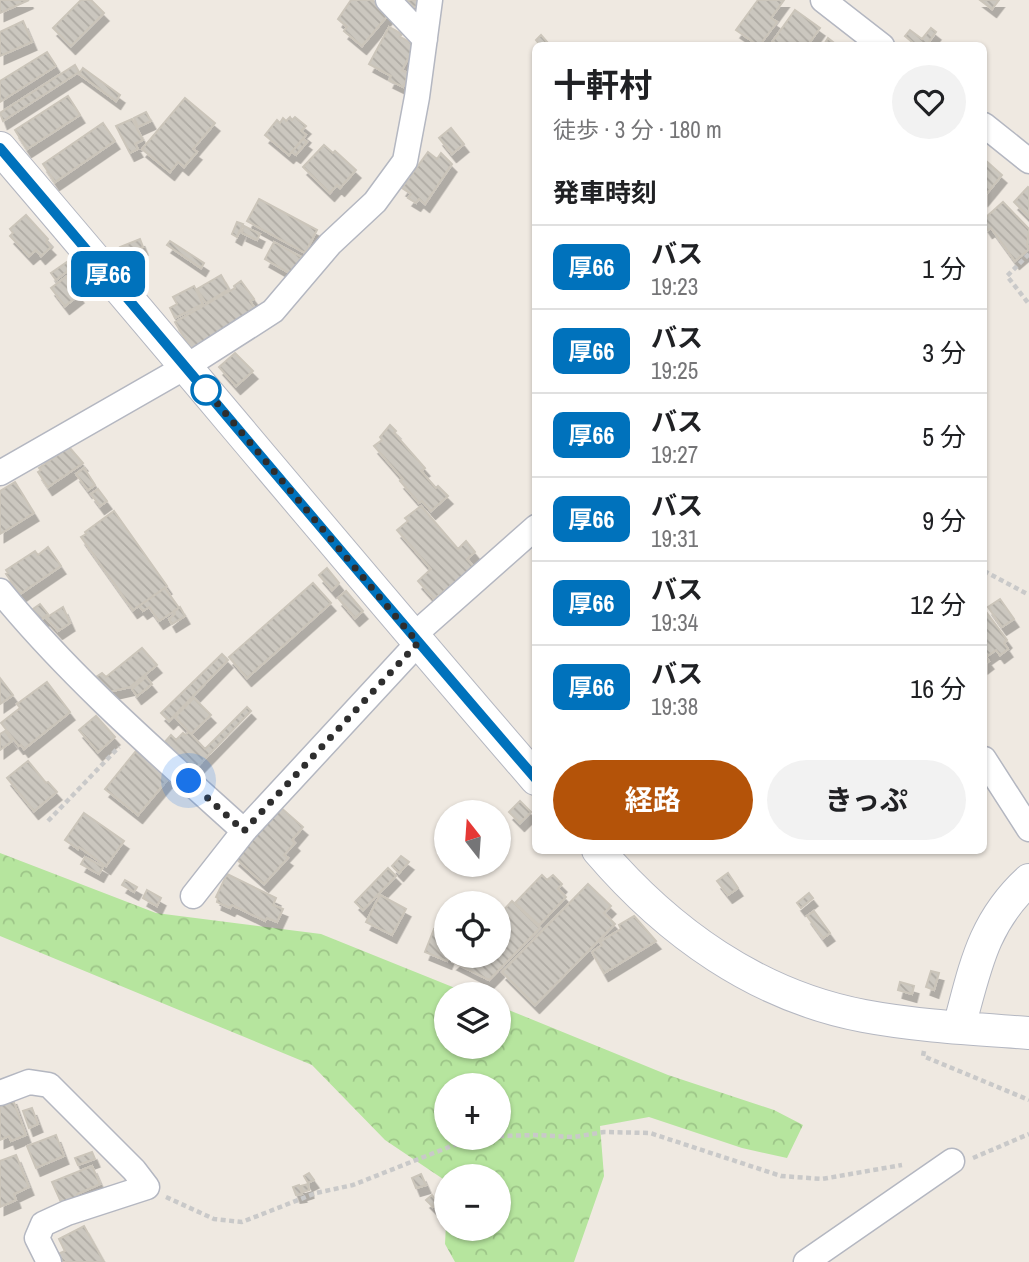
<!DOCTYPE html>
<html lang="ja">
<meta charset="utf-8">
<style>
body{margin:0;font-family:"Archivo Narrow","Noto Sans JP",sans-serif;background:#f2f2f2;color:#202124;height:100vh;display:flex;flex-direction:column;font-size:26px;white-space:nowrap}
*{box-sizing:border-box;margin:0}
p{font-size:23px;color:#757577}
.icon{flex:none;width:38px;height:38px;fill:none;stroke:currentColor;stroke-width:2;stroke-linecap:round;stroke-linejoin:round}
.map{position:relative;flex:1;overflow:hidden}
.details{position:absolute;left:532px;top:42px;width:455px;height:812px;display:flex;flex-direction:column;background:#fff;border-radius:10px;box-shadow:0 2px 5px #0004}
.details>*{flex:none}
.badge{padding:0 14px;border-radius:10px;font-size:24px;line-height:46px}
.needle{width:46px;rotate:343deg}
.controls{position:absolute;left:434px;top:800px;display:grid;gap:14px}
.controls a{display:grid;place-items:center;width:77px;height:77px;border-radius:50%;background:#fff;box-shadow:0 2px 5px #0004;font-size:35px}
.you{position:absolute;width:35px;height:35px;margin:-18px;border:5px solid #fff;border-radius:50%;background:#1a73e8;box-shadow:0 0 0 10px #1a73e833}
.map>.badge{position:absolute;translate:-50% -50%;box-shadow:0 0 0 4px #fff}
h2{padding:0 21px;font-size:26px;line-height:63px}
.round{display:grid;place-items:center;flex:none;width:74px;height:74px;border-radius:37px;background:#f2f2f2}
.head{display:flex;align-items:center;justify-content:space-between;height:119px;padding:0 21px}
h1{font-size:33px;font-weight:700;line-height:52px}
.button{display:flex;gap:14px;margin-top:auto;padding:14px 21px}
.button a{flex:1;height:80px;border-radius:42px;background:#b45309;color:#fff;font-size:28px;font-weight:700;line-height:80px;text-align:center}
.button a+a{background:#f2f2f2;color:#202124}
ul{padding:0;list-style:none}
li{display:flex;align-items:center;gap:21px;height:84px;padding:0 21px;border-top:2px solid #e0e0e0}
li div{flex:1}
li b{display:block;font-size:26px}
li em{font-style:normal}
li .badge{min-width:77px;font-weight:700;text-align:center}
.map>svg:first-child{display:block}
.forest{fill:url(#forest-crowns);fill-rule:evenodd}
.building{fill:url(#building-back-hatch);stroke:#cbc5ba;stroke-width:2;filter:url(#shadow)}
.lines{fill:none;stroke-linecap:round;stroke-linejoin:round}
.minor-casing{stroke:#b4b7c1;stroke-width:27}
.tertiary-casing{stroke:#b4b7c1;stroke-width:34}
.path{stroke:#c9c9c9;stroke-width:4.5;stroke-dasharray:5 3.5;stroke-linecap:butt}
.minor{stroke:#fff;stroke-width:24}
.tertiary{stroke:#fff;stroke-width:32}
.line-casing{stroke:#fff;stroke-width:16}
.line{stroke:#0072bc;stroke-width:10}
.walk{stroke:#2e2e2e;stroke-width:7;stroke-dasharray:0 12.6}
.stop-dot{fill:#fff;stroke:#0072bc;stroke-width:3.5}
</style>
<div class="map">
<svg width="1029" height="1262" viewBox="0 0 1029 1262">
<defs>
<pattern id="forest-crowns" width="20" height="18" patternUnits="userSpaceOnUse" patternTransform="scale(1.75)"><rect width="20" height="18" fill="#b6e59e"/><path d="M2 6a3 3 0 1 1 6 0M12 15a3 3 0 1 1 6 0" fill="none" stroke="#9dc588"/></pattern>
<pattern id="building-back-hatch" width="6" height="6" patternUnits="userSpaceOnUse" patternTransform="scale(1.75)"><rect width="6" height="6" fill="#cbc7bf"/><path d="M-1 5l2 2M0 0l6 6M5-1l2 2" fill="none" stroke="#afaba4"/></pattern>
<filter id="shadow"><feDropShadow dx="4.5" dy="8" stdDeviation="0" flood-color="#0004"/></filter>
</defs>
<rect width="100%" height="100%" fill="#efe9e1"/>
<path class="forest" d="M 0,853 L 156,913 L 321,934 L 470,994 L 446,994 L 446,1046 L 499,1046 L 499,1006 L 668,1075 L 774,1110 L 803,1125 L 787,1158 L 742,1148 L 649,1117 L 600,1126 L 604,1176 L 574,1262 L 455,1262 L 445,1244 L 446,1224 L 446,1228 L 499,1228 L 499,1176 L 446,1176 L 446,1181 L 385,1140 L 312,1065 L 0,936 ZM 446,1085 L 499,1085 L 499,1138 L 446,1138 Z"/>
<path class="building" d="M 0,0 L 29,0 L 0,13 Z
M 81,0 L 91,0 L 104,13 L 71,46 L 53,28 Z
M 351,0 L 372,0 L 389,14 L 362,46 L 344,31 L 347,27 L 338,19 Z
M 408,0 L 419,0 L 418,7 L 408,6 Z
M 758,0 L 784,0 L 771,18 L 777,22 L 759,46 L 736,30 Z
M 980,0 L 999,0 L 992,9 Z
M 795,10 L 820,28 L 807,46 L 770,45 Z
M 23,21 L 32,42 L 0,56 L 0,32 Z
M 389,27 L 402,34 L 400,37 L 415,45 L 402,70 L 409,74 L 403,87 L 389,80 L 391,76 L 369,64 Z
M 931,28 L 936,32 L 926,46 L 917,46 L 905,36 L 910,30 L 922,39 Z
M 541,35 L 548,43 L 545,46 L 541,46 L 536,40 Z
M 828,38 L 838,46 L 823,46 Z
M 47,52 L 56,66 L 0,102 L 0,81 Z
M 75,65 L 79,72 L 3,121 L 0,113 Z
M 83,68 L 120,95 L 116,101 L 79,74 Z
M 68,96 L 80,115 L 27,149 L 15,130 Z
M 185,98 L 215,123 L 193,149 L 197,152 L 184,167 L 178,162 L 170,172 L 142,149 Z
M 146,112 L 151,121 L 138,127 L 134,118 Z
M 290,117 L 292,120 L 295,117 L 306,126 L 301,131 L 306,135 L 289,155 L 265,135 L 277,120 L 280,123 L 283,118 L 286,121 Z
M 132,119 L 143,140 L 135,144 L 138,149 L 130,153 L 116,126 Z
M 103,123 L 115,141 L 55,182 L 43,164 Z
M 451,128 L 464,144 L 452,154 L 439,138 Z
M 303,139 L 307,142 L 296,155 L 292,152 Z
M 324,145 L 333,153 L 335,151 L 356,170 L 340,188 L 337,185 L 330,193 L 303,167 Z
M 428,152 L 437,159 L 441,153 L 452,164 L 425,204 L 419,199 L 416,203 L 408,198 L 411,194 L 402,188 Z
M 984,159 L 1002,175 L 984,197 Z
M 1028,187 L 1029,188 L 1029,217 L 1014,202 Z
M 259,199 L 317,230 L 305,253 L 247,221 Z
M 1003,202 L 1029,229 L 1027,245 L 1029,249 L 1015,261 L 991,228 L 988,230 L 984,224 L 985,218 Z
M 26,215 L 48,239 L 46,242 L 51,247 L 41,256 L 36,250 L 29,256 L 10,236 L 13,233 L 10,229 Z
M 237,222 L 243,224 L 237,237 L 232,234 Z
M 244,226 L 260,234 L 257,240 L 242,233 Z
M 140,239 L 143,247 L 123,255 L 120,247 Z
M 170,241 L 204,263 L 201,268 L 167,245 Z
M 274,242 L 301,257 L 291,274 L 265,259 Z
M 67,262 L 71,268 L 56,280 L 51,273 Z
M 221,275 L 229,289 L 206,303 L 197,289 Z
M 66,277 L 79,295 L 65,306 L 51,288 Z
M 241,281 L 254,299 L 250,301 L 256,310 L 191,349 L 175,322 L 235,288 L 234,286 Z
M 194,286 L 203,304 L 175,318 L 170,308 L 177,304 L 173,297 Z
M 235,353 L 253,371 L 236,386 L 219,367 Z
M 390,425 L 396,431 L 394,433 L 425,468 L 421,471 L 436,488 L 438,486 L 448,496 L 431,511 L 422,501 L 419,503 L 400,481 L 403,479 L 374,446 L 382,440 L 380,437 Z
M 69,447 L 83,463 L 48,487 L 38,472 L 41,470 L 39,468 Z
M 84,468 L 95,485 L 88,490 L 76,474 Z
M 15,482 L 34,513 L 0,534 L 0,491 Z
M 98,489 L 107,501 L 100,506 L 91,494 Z
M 421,506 L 458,549 L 466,541 L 475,552 L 467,559 L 474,567 L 434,599 L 418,581 L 431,569 L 397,530 L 408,521 L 405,518 Z
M 114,511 L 167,586 L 133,610 L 81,537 L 86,534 L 85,532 Z
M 48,547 L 61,566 L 20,594 L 6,574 L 8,573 L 6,570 L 35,551 L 38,555 Z
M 327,568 L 339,583 L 332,590 L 319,575 Z
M 313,583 L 331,603 L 247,678 L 229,657 Z
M 165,588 L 179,608 L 159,621 L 149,607 L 143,611 L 139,606 Z
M 346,591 L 363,611 L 355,618 L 338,598 Z
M 1000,599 L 1014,619 L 1002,627 L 988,607 Z
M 40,604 L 48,614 L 41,620 L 33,609 Z
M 63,607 L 70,623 L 58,631 L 46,618 Z
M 180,607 L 185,616 L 172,624 L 169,619 L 175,614 L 174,611 Z
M 987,613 L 1007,640 L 1004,643 L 1008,649 L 1000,655 L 996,650 L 986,657 L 989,661 L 984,665 L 984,615 Z
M 142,648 L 157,665 L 130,687 L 109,692 L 96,677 L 102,673 L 106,677 Z
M 222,654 L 228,660 L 169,721 L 161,713 Z
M 146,677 L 152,684 L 137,696 L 132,689 Z
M 0,678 L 13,695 L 0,704 Z
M 47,682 L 70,712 L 24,749 L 21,745 L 19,746 L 1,723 L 20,708 L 17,704 Z
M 194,698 L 211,715 L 191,734 L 175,717 Z
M 247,707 L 251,711 L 193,771 L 164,743 L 171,735 L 176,740 L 183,733 L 185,735 L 189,732 L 205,749 Z
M 96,716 L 115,737 L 98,752 L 79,730 Z
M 5,731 L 12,741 L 0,750 L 0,734 Z
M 136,751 L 169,778 L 138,815 L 105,789 Z
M 28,761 L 46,783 L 48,782 L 57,792 L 34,811 L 7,778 Z
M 520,801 L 531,812 L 520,823 L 509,812 Z
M 279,806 L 303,827 L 292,840 L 295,843 L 284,855 L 288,858 L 264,884 L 235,858 Z
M 84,813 L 124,841 L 106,866 L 79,847 L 78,849 L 65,840 Z
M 401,856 L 409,862 L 399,873 L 392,866 Z
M 85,857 L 103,867 L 99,874 L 81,864 Z
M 388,868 L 396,876 L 363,910 L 355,902 Z
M 728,873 L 738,888 L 728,895 L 717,881 Z
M 227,874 L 276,898 L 273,905 L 283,909 L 277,922 L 267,918 L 265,921 L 232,905 L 230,908 L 217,902 L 218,898 L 216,897 Z
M 542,875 L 547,880 L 553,875 L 562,884 L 558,889 L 566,897 L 539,925 L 515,903 Z
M 125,880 L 137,887 L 134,892 L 122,885 Z
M 588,884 L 611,906 L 604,913 L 615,924 L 535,1005 L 502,972 Z
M 147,890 L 161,898 L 157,906 L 143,898 Z
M 809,893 L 813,898 L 801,908 L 797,903 Z
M 380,895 L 406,909 L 392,935 L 366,922 Z
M 512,901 L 540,928 L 489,980 L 453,962 L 460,956 L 499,956 L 499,915 Z
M 814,911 L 830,933 L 823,938 L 807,916 Z
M 634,916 L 656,941 L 604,973 L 592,952 L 602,945 L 600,942 L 621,929 L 619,925 Z
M 434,929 L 446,934 L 446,956 L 449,956 L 447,961 L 425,952 Z
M 931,971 L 939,973 L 934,990 L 926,987 Z
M 900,982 L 914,986 L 912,994 L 898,990 Z
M 12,1097 L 26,1135 L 11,1141 L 9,1136 L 0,1140 L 0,1101 Z
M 32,1108 L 38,1124 L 29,1128 L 23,1111 Z
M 56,1135 L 64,1156 L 36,1168 L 27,1146 Z
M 92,1152 L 95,1159 L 78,1165 L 75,1158 Z
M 16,1155 L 29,1187 L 14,1194 L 16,1200 L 0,1207 L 0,1161 Z
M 92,1166 L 100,1184 L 77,1194 L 78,1198 L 65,1204 L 64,1201 L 61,1202 L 52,1182 Z
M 309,1173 L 314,1180 L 308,1183 L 304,1176 Z
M 421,1174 L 426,1185 L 416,1188 L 412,1178 Z
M 308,1184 L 309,1190 L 303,1192 L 301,1186 Z
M 299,1185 L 302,1194 L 296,1195 L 293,1187 Z
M 432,1195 L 438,1203 L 433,1207 L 426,1200 Z
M 84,1226 L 104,1262 L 63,1262 L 58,1254 L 65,1251 L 59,1239 Z"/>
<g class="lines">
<defs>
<path id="minor" d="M 388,0 L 425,39
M 823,0 L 882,46
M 984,125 L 1029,161
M 0,473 L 187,366 L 273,311 L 330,244 L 375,202 L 405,161 L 417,97 L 430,0
M 0,591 C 72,679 159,754 244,831
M 984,759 L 1029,829
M 193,896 L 244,831 L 418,643 L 414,635 L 536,527
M 0,1093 L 29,1082 L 49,1085 L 134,1170 L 147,1187 L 67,1213 L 43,1224 L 37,1238 L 49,1262
M 806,1262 L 952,1161"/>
<path id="tertiary" d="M 0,148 C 179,357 355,570 536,779
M 598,850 C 668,932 757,996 864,1016 C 917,1026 976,1029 1029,1033
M 959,1027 C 975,969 982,923 1029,880"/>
</defs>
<use href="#minor" class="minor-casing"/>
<use href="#tertiary" class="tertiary-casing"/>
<path class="path" d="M 1029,254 L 1007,276 L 1029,304
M 984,571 L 1029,595
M 48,821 L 119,747
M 924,1051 L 923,1056 L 1029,1100
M 499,1136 L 535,1135 L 574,1137 L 604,1132 L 650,1133 L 781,1176 L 822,1179 L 902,1165
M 973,1158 L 1029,1134
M 166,1197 L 214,1219 L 242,1222 L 316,1193 L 353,1185 L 454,1145 L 492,1138"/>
<use href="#minor" class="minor"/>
<use href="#tertiary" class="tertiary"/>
</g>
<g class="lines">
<defs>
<path id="line" d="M 0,148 C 179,358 355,570 536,779"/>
</defs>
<use href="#line" class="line-casing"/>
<use href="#line" class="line"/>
<path class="walk" d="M 189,781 L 244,831 L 418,643 L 206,390"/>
</g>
<circle class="stop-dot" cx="206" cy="390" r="14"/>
</svg>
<div class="controls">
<a><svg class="needle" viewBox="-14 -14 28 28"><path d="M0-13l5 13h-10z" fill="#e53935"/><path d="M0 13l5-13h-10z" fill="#757577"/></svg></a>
<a><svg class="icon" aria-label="locate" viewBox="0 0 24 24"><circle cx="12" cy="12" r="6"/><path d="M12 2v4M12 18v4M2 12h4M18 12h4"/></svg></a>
<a><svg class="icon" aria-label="layers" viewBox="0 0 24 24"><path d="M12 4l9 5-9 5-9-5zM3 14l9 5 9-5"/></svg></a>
<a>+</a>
<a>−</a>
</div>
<div class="you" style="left:189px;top:781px"></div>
<b class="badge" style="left:108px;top:274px;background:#0072bc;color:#fff">厚66</b>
<section class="details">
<div class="head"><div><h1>十軒村</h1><p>徒歩 · 3 分 · 180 m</p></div><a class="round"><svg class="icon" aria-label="heart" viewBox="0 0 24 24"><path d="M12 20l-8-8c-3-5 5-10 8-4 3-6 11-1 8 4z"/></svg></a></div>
<h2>発車時刻</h2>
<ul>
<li><span class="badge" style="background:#0072bc;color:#fff">厚66</span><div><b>バス</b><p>19:23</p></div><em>1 分</em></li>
<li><span class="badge" style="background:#0072bc;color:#fff">厚66</span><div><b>バス</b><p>19:25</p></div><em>3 分</em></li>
<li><span class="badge" style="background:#0072bc;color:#fff">厚66</span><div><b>バス</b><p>19:27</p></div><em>5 分</em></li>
<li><span class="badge" style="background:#0072bc;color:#fff">厚66</span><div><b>バス</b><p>19:31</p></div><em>9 分</em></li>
<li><span class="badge" style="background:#0072bc;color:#fff">厚66</span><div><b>バス</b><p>19:34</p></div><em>12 分</em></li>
<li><span class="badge" style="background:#0072bc;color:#fff">厚66</span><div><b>バス</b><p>19:38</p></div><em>16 分</em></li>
</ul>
<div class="button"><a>経路</a><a>きっぷ</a></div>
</section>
</div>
